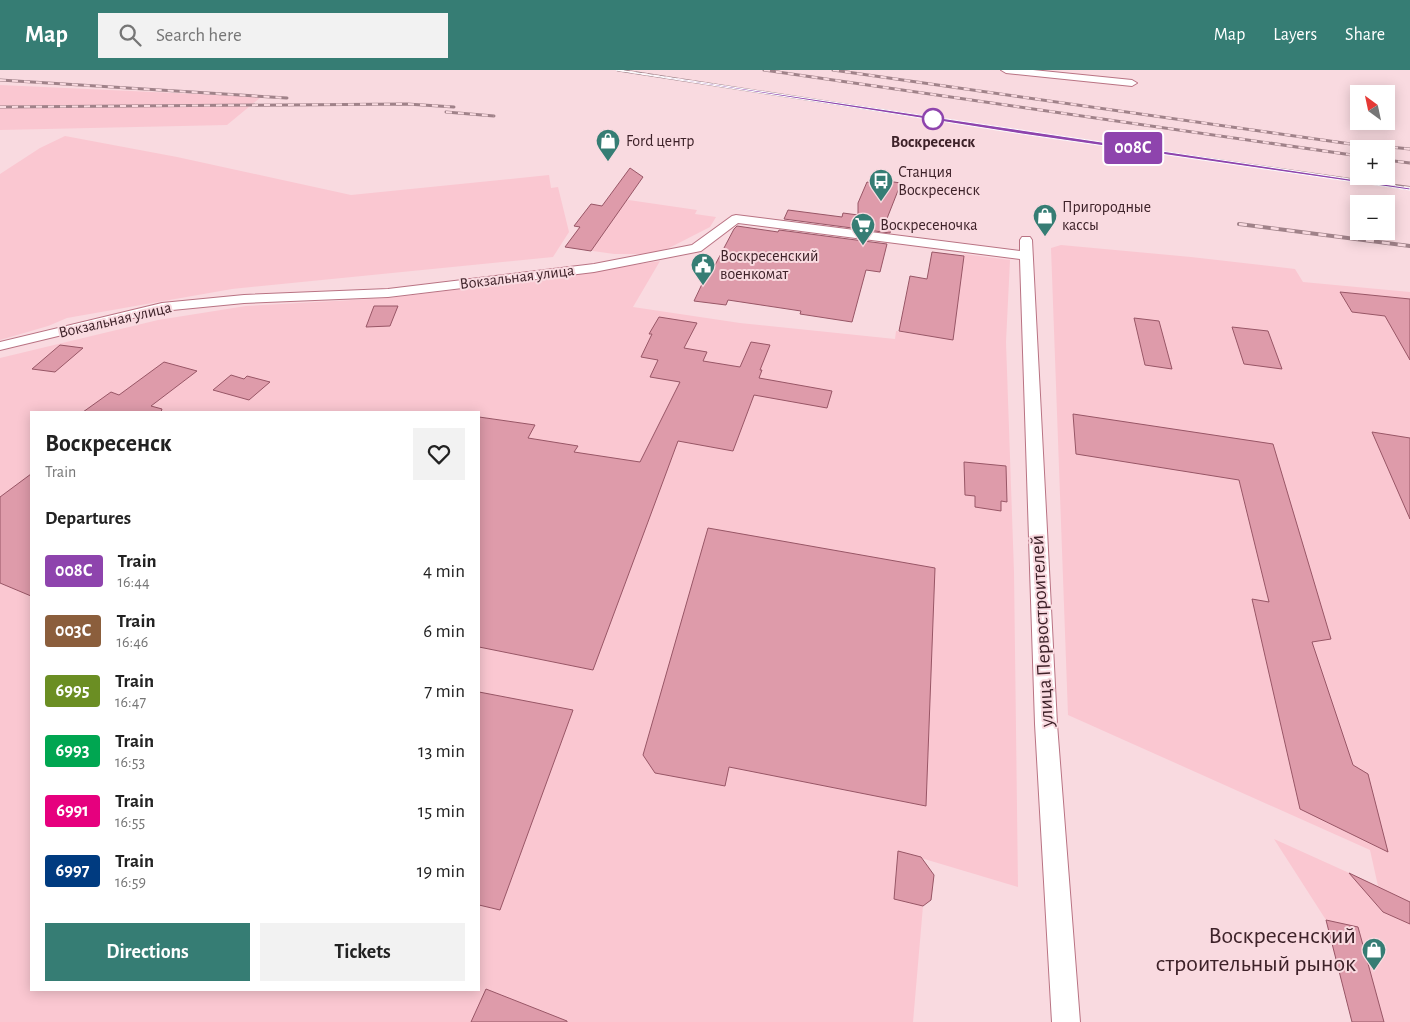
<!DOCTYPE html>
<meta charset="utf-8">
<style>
body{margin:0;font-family:"Alegreya Sans",sans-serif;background:#f2f2f2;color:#222;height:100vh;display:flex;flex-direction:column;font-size:19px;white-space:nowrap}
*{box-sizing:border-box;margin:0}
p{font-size:16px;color:#767676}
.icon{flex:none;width:28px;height:28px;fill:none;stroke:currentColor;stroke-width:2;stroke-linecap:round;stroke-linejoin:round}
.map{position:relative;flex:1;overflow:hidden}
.sheet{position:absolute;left:30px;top:341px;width:450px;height:580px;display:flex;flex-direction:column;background:#fff;border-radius:0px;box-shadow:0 2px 12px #0003}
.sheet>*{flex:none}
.badge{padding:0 10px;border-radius:4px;font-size:18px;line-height:32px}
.needle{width:32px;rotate:327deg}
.buttons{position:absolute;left:1350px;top:15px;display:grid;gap:10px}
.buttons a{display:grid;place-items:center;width:45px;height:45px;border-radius:0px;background:#fff;box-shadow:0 2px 12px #0003;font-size:25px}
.map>.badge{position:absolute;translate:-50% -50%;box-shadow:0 0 0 2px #fff}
h2{padding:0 15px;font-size:19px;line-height:45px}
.round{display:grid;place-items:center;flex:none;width:52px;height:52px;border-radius:0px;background:#f2f2f2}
.summary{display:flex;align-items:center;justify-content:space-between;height:85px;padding:0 15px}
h1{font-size:24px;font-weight:600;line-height:38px}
.button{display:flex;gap:10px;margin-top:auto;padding:10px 15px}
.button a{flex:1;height:58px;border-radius:0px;background:#367d74;color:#fff;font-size:20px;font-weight:600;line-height:58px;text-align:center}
.button a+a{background:#f2f2f2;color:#222}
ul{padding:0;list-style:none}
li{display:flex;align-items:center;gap:15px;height:60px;padding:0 15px}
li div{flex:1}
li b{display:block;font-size:19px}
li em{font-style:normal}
li .badge{min-width:55px;font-weight:700;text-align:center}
header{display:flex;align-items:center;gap:30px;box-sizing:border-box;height:70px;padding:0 25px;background:#367d74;color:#fff}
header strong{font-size:24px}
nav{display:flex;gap:28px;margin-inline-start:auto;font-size:18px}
.search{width:350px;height:45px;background:#f2f2f2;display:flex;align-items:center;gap:12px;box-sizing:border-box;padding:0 18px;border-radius:0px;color:#767676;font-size:19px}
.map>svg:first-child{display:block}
.built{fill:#fac7d1;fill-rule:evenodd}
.building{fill:#de9baa;stroke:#985666}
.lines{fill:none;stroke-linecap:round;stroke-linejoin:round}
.minor-casing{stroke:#b97383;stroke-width:2}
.minor{fill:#fff;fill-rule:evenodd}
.rail-far1-casing{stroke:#a08289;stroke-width:3}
.rail-casing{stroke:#a08289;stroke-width:4}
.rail-far1{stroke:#f9dae0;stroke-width:2;stroke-dasharray:6;stroke-linecap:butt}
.rail{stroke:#f9dae0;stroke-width:2.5;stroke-dasharray:8;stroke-linecap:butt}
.line{fill:#8e44ad;stroke:#fff}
.stop-dot{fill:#fff;stroke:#8e44ad;stroke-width:2.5}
.labels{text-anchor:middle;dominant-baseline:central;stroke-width:4;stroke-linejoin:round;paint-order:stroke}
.far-poi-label{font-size:16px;fill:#3e2229;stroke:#f9dae0;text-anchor:start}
.far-stop-label{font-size:16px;font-weight:bold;fill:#3e2229;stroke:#f9dae0}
.far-street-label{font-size:16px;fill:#3e2229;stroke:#f9dae0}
.street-label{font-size:20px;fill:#3e2229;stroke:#f9dae0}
.near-poi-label{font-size:24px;fill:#3e2229;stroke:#f9dae0;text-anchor:end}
</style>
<header>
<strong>Map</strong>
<div class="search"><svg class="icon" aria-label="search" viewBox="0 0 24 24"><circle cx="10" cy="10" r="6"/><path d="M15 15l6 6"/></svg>Search here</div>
<nav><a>Map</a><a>Layers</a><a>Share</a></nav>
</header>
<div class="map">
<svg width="1410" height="952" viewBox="0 0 1410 952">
<rect width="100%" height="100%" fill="#f9dae0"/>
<path class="built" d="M 0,15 L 261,27 L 227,55 L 0,60 Z
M 65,66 L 177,87 L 351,125 L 549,105 L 551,118 L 558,117 L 569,162 L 553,187 L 232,219 L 67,248 L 48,256 L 0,270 L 0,104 L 40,78 Z
M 608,127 L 697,140 L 695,144 L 716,147 L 710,157 L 669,178 L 651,184 L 614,184 L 565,177 L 579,157 L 574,156 L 591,134 L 602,136 Z
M 1061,175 L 1191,187 L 1295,199 L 1303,212 L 1410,222 L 1410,952 L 1352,952 L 1326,850 L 1274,769 L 1378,816 L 1370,780 L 1068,645 L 1051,178 Z
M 964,184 L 1010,190 L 1006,272 L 1014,502 L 1018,817 L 921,788 L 934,805 L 931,830 L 923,836 L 913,952 L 0,952 L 0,288 L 158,250 L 246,236 L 389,228 L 541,209 L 660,191 L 633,237 L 740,253 L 895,269 L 896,261 L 953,270 ZM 31,342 L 479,342 L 479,920 L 31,920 Z"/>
<path class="building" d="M 630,98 L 643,107 L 591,181 L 565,177 L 580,157 L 574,156 L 591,134 L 602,136 Z
M 872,109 L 901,113 L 886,151 L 893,152 L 890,163 L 784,149 L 788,140 L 842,147 L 843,143 L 858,145 L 858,133 L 867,112 L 871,113 Z
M 737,156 L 778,162 L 779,160 L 887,174 L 880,202 L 866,200 L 852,252 L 800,244 L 801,241 L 728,230 L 726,235 L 694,231 L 711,195 L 715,195 L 734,159 Z
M 932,182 L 964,186 L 953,270 L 899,261 L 910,206 L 927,209 Z
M 1340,222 L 1410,229 L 1410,290 L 1385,246 L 1352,242 Z
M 374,236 L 398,236 L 390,256 L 366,257 Z
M 659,247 L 697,253 L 684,278 L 707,282 L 703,291 L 740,297 L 751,272 L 770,275 L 760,300 L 762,300 L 759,308 L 832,321 L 827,338 L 754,325 L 733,381 L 678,371 L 593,600 L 479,577 L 479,347 L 535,355 L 528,368 L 578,376 L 574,382 L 640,392 L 680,312 L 650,307 L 658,290 L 641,287 L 652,264 L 649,264 Z
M 1134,248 L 1159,251 L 1172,299 L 1145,295 Z
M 1232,257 L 1268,261 L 1282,299 L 1244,294 Z
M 60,275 L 83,278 L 55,302 L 32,299 Z
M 164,292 L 197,301 L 151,336 L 162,339 L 161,342 L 83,342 L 111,322 L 119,325 Z
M 231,305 L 244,309 L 247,306 L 270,312 L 249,330 L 213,320 Z
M 1073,344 L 1273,374 L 1331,569 L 1312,572 L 1353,695 L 1368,704 L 1388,782 L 1300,739 L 1252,529 L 1269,532 L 1239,410 L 1076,384 Z
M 1372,362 L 1410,368 L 1410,449 Z
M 964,392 L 1006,396 L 1007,432 L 1001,431 L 1001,441 L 975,437 L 975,426 L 965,425 Z
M 31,404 L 31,526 L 0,513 L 0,427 Z
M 708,458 L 935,498 L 926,736 L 729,697 L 725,716 L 655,703 L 643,685 Z
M 479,622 L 573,640 L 500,840 L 479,835 Z
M 898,781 L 921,787 L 934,805 L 931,830 L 923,836 L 894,829 Z
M 1349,803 L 1410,832 L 1410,854 L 1383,842 Z
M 1326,850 L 1358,857 L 1384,952 L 1352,952 Z
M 486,919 L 567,951 L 567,952 L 471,952 Z"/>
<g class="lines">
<defs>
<path id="minor" d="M 1001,0 L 1033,0 L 1132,10 L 1137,13 L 1132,16 L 1006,3 Z
M 736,145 L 1020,181 L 1020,170 L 1022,167 L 1030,167 L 1032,170 L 1057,654 L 1080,952 L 1052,952 L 1035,654 L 1020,189 L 738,153 L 701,181 L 594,202 L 388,227 L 244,233 L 162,241 L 0,280 L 0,272 L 162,233 L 244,225 L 388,219 L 594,194 L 692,175 L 732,146 Z"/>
</defs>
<use href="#minor" class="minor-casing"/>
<use href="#minor" class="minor"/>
<defs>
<path id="rail-far1" d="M 618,0 L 1041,65 L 1396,116
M 764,0 L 1359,86
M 833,0 L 1386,79
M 0,10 L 287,28
M 0,37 L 407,34 L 454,37
M 446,42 L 494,46
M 1380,76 L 1410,79
M 1386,90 L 1410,93"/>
<path id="rail" d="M 1388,115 L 1410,118
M 1239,154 L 1410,176"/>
</defs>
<use href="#rail-far1" class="rail-far1-casing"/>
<use href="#rail" class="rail-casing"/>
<use href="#rail-far1" class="rail-far1"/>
<use href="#rail" class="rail"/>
</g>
<path class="line" d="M 616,0 L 618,0 L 1410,118 L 1410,120 L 1022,64 Z"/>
<defs>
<symbol id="shop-pin" viewBox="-11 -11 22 30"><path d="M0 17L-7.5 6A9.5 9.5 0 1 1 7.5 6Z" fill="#367d74" stroke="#f9dae0"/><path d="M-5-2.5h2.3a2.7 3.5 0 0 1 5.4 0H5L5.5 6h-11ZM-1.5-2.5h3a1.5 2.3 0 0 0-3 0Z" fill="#fff"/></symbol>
<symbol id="bus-pin" viewBox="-11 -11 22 30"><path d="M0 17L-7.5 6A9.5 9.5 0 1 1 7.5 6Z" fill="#367d74" stroke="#f9dae0"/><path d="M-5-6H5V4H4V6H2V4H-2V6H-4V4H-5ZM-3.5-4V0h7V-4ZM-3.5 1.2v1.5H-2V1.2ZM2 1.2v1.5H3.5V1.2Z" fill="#fff"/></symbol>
<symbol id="supermarket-pin" viewBox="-11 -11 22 30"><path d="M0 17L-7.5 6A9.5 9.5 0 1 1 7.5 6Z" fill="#367d74" stroke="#f9dae0"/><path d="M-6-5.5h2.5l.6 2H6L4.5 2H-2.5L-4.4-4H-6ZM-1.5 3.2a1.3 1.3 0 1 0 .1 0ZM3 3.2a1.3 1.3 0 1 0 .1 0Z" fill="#fff"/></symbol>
<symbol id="civic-pin" viewBox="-11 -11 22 30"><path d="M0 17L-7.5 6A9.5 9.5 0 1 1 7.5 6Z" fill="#367d74" stroke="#f9dae0"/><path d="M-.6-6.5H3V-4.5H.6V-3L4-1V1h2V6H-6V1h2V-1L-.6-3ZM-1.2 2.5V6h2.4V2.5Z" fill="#fff"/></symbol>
</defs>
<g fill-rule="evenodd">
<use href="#shop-pin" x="594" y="57" width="28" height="38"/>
<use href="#bus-pin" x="867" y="97" width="28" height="38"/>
<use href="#shop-pin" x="1031" y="132" width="28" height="38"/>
<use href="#supermarket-pin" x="849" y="141" width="28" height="38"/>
<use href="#civic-pin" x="689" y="181" width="28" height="38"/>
<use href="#shop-pin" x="1360" y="866" width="28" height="38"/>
</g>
<circle class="stop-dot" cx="933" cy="49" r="10"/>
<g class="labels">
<g class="far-poi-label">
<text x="626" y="71">Ford центр</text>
<text x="898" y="102">Станция<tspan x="898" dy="18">Воскресенск</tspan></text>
<text x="1062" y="137">Пригородные<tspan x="1062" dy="18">кассы</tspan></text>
<text x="880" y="155">Воскресеночка</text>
<text x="720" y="186">Воскресенский<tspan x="720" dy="18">военкомат</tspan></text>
</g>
<g class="far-stop-label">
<text x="933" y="72">Воскресенск</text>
</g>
<g class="far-street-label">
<text transform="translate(517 207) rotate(-7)">Вокзальная улица</text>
<text transform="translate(115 250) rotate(-13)">Вокзальная улица</text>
</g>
<g class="street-label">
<text transform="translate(1042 561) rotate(-93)">улица Первостроителей</text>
</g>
<g class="near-poi-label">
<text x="1356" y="866">Воскресенский<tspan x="1356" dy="28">строительный рынок</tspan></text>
</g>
</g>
</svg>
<div class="buttons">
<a><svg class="needle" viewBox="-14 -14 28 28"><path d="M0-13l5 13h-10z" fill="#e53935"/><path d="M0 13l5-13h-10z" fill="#767676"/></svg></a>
<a>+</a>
<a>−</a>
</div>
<b class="badge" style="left:1133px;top:78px;background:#8e44ad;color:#fff">008С</b>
<section class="sheet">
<div class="summary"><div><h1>Воскресенск</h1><p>Train</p></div><a class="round"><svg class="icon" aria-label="heart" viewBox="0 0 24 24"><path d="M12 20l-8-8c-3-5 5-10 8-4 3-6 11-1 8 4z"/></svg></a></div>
<h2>Departures</h2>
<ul>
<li><span class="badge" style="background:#8e44ad;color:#fff">008С</span><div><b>Train</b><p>16:44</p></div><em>4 min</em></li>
<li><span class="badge" style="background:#8b5e3c;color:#fff">003С</span><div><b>Train</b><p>16:46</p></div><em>6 min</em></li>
<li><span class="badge" style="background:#6b8e23;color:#fff">6995</span><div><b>Train</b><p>16:47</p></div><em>7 min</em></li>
<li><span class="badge" style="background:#00a651;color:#fff">6993</span><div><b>Train</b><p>16:53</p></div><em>13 min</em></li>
<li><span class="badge" style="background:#e6007e;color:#fff">6991</span><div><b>Train</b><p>16:55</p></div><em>15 min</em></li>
<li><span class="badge" style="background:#003b80;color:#fff">6997</span><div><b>Train</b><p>16:59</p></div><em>19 min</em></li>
</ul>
<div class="button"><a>Directions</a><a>Tickets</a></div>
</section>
</div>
